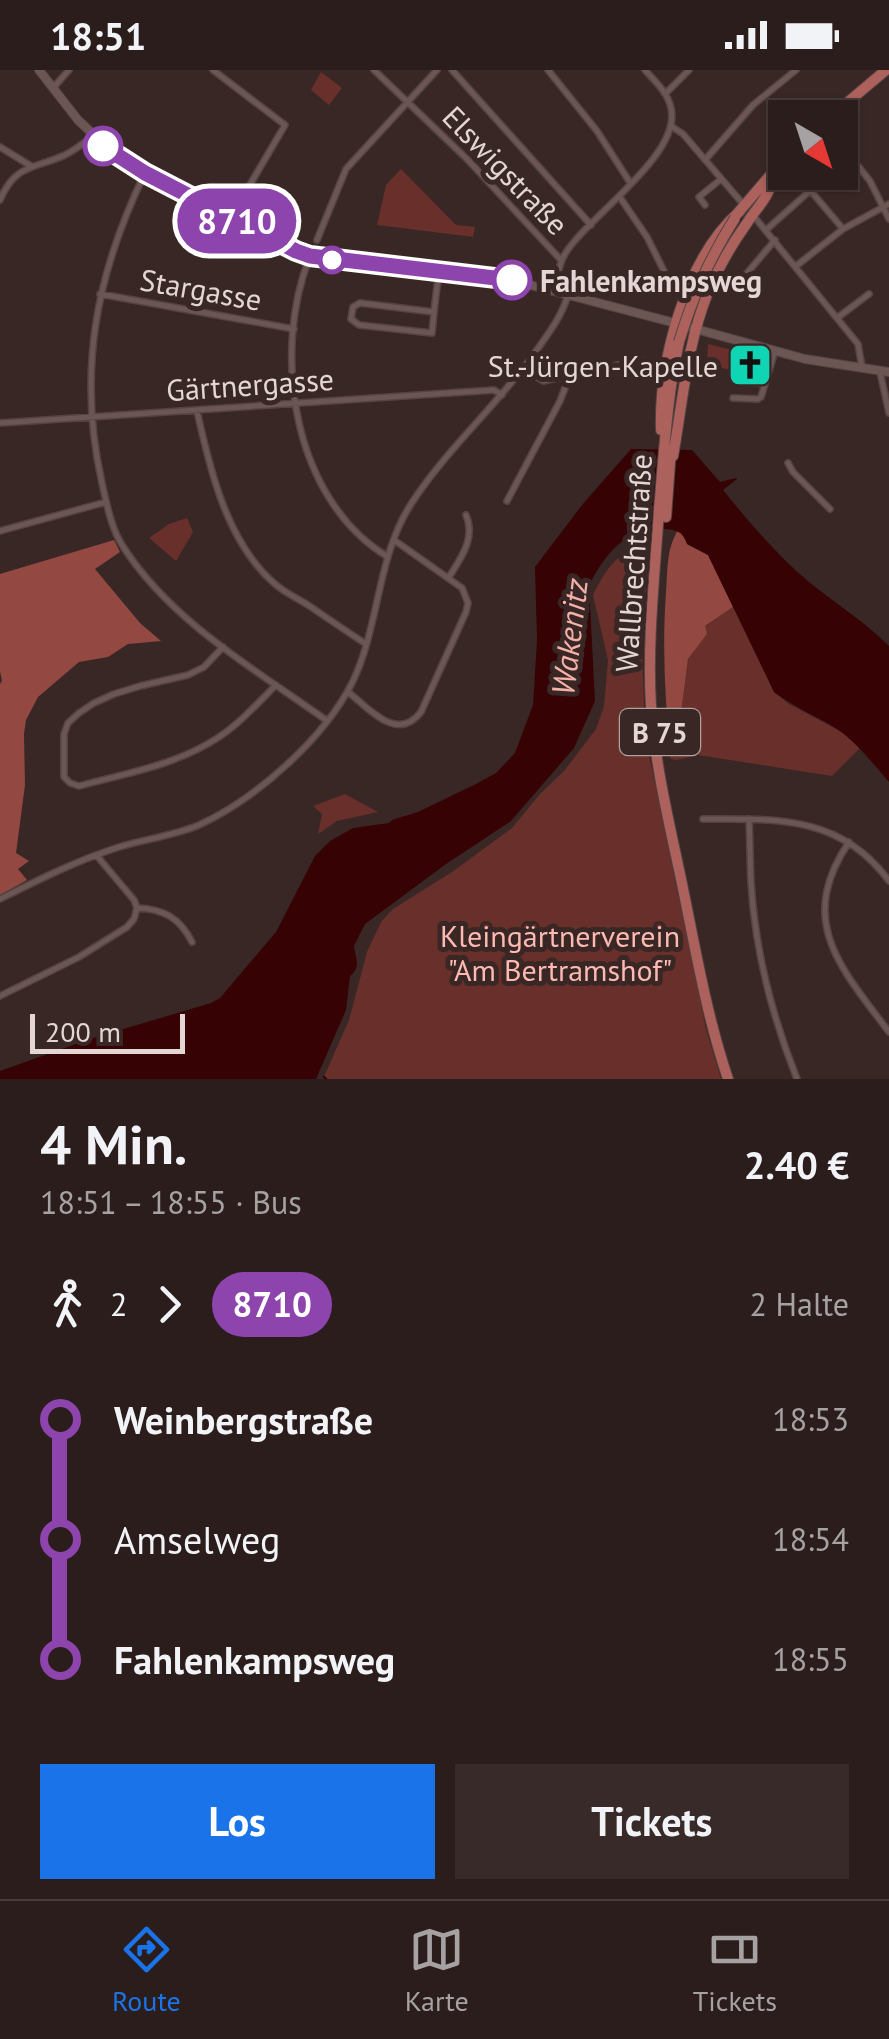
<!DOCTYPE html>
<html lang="de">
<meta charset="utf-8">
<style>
body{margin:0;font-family:"PT Sans",sans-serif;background:#372a29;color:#f1f3f6;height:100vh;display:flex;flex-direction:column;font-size:38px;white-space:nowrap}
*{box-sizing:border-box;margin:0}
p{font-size:32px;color:#a6a2a3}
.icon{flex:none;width:55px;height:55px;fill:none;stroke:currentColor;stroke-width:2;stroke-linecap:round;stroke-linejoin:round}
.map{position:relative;height:1009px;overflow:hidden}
.panel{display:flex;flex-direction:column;background:#2b1d1c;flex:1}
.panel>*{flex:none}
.badge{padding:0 20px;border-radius:32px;font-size:35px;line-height:65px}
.needle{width:65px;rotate:141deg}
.controls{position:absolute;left:768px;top:30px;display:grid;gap:20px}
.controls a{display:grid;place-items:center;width:90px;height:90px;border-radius:0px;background:#2b1d1c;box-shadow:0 2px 8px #0004,0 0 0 2px #473b3b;font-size:50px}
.scale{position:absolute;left:30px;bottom:25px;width:155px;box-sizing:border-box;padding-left:10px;border:5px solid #e3d6d5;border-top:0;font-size:28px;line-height:35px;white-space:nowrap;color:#e3d6d5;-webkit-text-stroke:8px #392725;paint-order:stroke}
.map>.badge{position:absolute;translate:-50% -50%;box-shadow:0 0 0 5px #fff}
.legs{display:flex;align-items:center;gap:15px;height:110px;padding:0 40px;font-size:32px}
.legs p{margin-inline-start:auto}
.summary{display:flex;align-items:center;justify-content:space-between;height:170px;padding:0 40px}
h1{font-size:55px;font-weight:600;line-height:75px}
.action{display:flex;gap:20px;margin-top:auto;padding:20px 40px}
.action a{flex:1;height:115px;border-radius:0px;background:#1a73e8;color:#fff;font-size:40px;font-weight:600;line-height:115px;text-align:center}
.action a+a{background:#372a29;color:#f1f3f6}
ul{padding:0 40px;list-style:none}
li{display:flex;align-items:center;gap:35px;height:120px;font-size:38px}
li i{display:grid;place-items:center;width:15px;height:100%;margin:0 12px;background:currentColor}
li i::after{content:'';width:25px;height:25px;margin:-12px;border:8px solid;border-radius:50%;background:#2b1d1c}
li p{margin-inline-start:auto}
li:first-child i{background:linear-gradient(#0000 50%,currentColor 0)}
li:last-child i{background:linear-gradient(currentColor 50%,#0000 0)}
.status{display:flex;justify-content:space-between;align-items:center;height:70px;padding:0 50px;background:#2b1d1c;direction:ltr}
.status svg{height:28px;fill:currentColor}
.tabs{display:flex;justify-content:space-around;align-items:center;height:140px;border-top:2px solid #473b3b;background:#2b1d1c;font-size:28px;color:#a6a2a3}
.tabs a{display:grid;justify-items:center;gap:5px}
.tabs .current{color:#1a73e8}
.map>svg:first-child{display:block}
.green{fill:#692f2a}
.forest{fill:#944842}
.water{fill:#360203}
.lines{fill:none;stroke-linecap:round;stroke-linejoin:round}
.stream{stroke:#360203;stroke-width:2.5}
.minor-casing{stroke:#534342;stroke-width:8}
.secondary-casing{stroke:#534342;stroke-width:10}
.primary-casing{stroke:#534342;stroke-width:12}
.minor{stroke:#6b5654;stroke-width:5}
.secondary{stroke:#6b5654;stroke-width:8}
.primary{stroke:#ac615c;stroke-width:10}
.primary-bridge-casing{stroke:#534342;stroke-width:12;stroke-linecap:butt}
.primary-bridge{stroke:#ac615c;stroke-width:10}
.line-1-casing{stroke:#fff;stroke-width:22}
.line-1{stroke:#8e44ad;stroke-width:15}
.stop-1-dot{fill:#fff;stroke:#8e44ad;stroke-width:5}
.labels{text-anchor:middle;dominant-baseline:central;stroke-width:10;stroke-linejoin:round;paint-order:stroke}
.shield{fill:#392725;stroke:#b0a2a0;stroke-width:2.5}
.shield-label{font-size:28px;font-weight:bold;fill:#e3d6d5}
.street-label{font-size:30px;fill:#e3d6d5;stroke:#392725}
.stop-label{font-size:30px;font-weight:bold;fill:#e3d6d5;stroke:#392725;text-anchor:start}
.poi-label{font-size:30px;fill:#e3d6d5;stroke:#392725;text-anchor:end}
.park-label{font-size:30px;fill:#febab2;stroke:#392725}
.water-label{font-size:32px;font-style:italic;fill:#f4b1a9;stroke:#392725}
</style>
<div class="status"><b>18:51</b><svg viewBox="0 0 49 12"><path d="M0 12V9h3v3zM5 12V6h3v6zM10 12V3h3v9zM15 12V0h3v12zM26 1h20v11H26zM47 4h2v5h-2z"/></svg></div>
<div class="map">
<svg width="889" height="1009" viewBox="0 0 889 1009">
<rect width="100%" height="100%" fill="#392725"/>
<path class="green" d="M 321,2 L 342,18 L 329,35 L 311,20 Z
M 401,99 L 456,155 L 475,157 L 473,167 L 377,155 L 386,115 Z
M 708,274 L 766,289 L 768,292 L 761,318 L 746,315 L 744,307 L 732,300 L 707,295 Z
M 187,448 L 193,462 L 176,491 L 149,468 L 169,454 Z
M 648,457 L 651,458 L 642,576 L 644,638 L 649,685 L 706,959 L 721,1009 L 323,1009 L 349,950 L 367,882 L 381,852 L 393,839 L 452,802 L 512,758 L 540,724 L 564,701 L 596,659 L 604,636 L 608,590 L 593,525 C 602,507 613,486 633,480 L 629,467 Z
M 733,537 L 748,562 L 774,622 L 789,634 L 842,662 L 860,678 L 832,706 L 698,685 L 677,690 L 671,689 L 681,643 L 688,589 L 707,564 L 704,557 Z
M 345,724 L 378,742 L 337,751 L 318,764 L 322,744 L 313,736 Z"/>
<path class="forest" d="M 678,460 L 686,468 L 687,474 L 708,485 L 733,537 L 705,556 L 707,564 L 688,589 L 681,643 L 671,689 C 665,633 662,578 666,522 C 668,499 666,480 678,460 Z
M 114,470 L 120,482 L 95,499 L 140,553 L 161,571 L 128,574 L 108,587 L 79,592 L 38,627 L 26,650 L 24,664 L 25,715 L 16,783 L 29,791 L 18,799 L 27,810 L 0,825 L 0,614 L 2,611 L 0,601 L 0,504 Z"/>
<path class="water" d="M 631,379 L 692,380 L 720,412 L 736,408 L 737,409 L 723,420 C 749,452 777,485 809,512 C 836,534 864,551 889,576 L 889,712 C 875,696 861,678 844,664 C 822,648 796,639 774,622 L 708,485 L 687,474 C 682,460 676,460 662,459 C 628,455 602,487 589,516 L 595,631 L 574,678 L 511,751 L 446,794 L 365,854 L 354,876 C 355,887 362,897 350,906 L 346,940 L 316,1009 L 0,1009 L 0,1001 L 90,969 L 211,933 L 220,928 L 276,862 L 315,786 L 330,771 L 353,758 L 389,753 L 392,750 L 418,742 L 476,714 L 496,703 L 515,683 L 533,635 L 537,570 L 535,497 L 582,435 Z"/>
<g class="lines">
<path class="stream" d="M 324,1007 L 326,1009"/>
<defs>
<path id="minor" d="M 213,0 L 285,55 L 231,147
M 374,0 L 467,89 L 561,190
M 452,0 L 591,155
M 548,0 L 597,61 L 631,114
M 53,18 L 69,0
M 665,24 L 689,0
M 671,56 L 683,64 L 743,134
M 0,77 L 31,96
M 850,86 L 870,111 L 889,149
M 705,90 L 753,35 L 796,0
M 840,95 L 856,80
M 145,103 C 96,204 77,302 102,413 C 107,435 111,459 124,478 C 172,552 256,600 326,650
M 810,120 L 843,159
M 619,126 L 647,167 L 668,209 L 676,217
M 0,130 C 15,94 34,99 65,85 C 75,80 84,73 93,66
M 705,135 L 699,127 L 721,109
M 752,144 L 858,274 L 862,297
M 766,160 L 831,102
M 317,170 L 346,99 L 437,0
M 310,186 C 271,284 293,430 388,487
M 796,196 L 843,159 L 889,134
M 737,215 L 775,170
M 554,221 C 557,209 558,195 565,184 C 588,146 682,85 671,38 C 668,23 655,11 645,0
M 100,224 L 294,259
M 434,242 L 360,233 L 353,237 L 351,249 L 359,255 L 432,263 C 434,242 436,222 439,202
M 837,248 L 869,224
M 524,298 L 543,311 L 641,290
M 880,302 L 889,343
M 733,328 L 758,329 L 761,327 L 775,281
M 197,341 C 210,400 227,473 275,514 C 285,523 297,528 308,535 C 327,548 346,561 366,574
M 0,353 L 494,320 L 502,325
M 788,393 L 793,402 L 830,439
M 507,431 L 560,331 L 570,305
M 0,461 L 106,432
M 449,507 C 461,488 476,468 466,445
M 223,577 L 204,597 L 188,605 L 140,616 L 114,624 L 94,633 L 79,643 L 68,653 L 64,664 L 64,707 L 70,713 L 79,716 C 127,703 177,695 219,667 C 240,653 258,633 276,615
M 348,622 C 370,639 397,673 421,642 L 466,542 L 468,533 L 462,518 L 394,470
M 703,749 C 776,749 841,745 889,811
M 749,749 C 750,770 750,791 751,812 C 755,880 772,946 797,1009
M 849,772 C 796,851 840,897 889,962
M 0,829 C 38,810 78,790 119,777 C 145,769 173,766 199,755 C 256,729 325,668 353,611 C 380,554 377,484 413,431 C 448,378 497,335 534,284 C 548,264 561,248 568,225
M 137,838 C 164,839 180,848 192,872
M 0,926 L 79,887 L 127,857 L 134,849 L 137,838 L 134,830 L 97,786"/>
<path id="secondary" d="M 39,0 L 78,50 L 112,82 L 145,103 L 296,181 L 336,191 L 511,210 L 679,254
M 692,258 L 805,289 L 889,302"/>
<path id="primary" d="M 829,48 L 886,0
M 769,116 L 785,98
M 737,144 L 785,88
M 679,272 C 667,326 664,383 659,439 C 655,504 647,571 651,636 C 655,695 669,752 681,809 C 695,876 706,944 728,1009
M 661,360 C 659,290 686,188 740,141
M 673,386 C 683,330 687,273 709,220 C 719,196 732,174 747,153 C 755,140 768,128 771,114
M 666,447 L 671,379"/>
</defs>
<use href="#minor" class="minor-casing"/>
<use href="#secondary" class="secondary-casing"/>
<use href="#primary" class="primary-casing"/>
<use href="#minor" class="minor"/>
<use href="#secondary" class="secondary"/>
<use href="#primary" class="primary"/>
<defs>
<path id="primary-bridge" d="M 679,272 C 693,226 709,189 735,148"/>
</defs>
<use href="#primary-bridge" class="primary-bridge-casing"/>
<use href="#primary-bridge" class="primary-bridge"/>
</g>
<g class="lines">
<defs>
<path id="line-1" d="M 103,76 L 145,103 L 296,181 L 310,186 L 512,210"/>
</defs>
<use href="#line-1" class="line-1-casing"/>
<use href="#line-1" class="line-1"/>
</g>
<defs>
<symbol id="church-square" viewBox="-11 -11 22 22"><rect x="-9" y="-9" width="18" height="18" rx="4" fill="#10d5b4" stroke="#392725"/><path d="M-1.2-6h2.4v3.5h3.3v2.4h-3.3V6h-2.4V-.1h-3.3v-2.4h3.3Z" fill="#111"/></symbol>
</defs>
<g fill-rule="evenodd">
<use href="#church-square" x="725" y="270" width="50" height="50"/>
</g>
<g class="stop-1-dot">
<circle cx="103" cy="76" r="18"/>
<circle cx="332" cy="190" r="12"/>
<circle cx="512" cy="210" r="18"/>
</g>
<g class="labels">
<rect class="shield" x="620" y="639" width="80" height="46" rx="8"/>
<g class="shield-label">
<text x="660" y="662">B 75</text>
</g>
<g class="street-label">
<text transform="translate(506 100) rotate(46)">Elswigstraße</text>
<text transform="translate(201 219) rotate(10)">Stargasse</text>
<text transform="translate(250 314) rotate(-4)">Gärtnergasse</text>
<text transform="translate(633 493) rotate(-86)">Wallbrechtstraße</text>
</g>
<g class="stop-label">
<text x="540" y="210">Fahlenkampsweg</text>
</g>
<g class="poi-label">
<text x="718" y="295">St.-Jürgen-Kapelle</text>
</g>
<g class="park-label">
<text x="560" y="865">Kleingärtnerverein<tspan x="560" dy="34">"Am Bertramshof"</tspan></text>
</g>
<g class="water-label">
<text transform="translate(569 567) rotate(-83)">Wakenitz</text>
</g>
</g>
</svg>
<div class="controls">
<a><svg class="needle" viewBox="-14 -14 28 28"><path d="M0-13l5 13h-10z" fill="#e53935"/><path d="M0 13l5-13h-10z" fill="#a6a2a3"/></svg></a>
</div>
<div class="scale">200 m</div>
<b class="badge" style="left:237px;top:151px;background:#8e44ad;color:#fff">8710</b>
</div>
<section class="panel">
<div class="summary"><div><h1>4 Min.</h1><p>18:51 – 18:55 · Bus</p></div><b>2.40 €</b></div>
<div class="legs"><svg class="icon" aria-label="walk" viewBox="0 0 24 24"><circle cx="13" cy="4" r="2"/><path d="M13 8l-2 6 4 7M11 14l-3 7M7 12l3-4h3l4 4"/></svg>2<svg class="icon" aria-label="forward" viewBox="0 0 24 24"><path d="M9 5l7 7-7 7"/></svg><b class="badge" style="background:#8e44ad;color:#fff">8710</b><p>2 Halte</p></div>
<ul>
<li><i style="color:#8e44ad"></i><b>Weinbergstraße</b><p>18:53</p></li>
<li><i style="color:#8e44ad"></i><span>Amselweg</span><p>18:54</p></li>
<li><i style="color:#8e44ad"></i><b>Fahlenkampsweg</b><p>18:55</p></li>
</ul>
<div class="action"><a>Los</a><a>Tickets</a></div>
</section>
<nav class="tabs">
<a class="current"><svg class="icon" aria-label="directions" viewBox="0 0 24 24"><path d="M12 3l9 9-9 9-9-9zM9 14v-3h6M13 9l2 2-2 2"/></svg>Route</a>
<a><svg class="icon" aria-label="map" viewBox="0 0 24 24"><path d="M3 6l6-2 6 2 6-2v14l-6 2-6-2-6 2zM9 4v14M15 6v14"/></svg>Karte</a>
<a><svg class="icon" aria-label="tickets" viewBox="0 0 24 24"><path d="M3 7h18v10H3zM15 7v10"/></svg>Tickets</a>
</nav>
